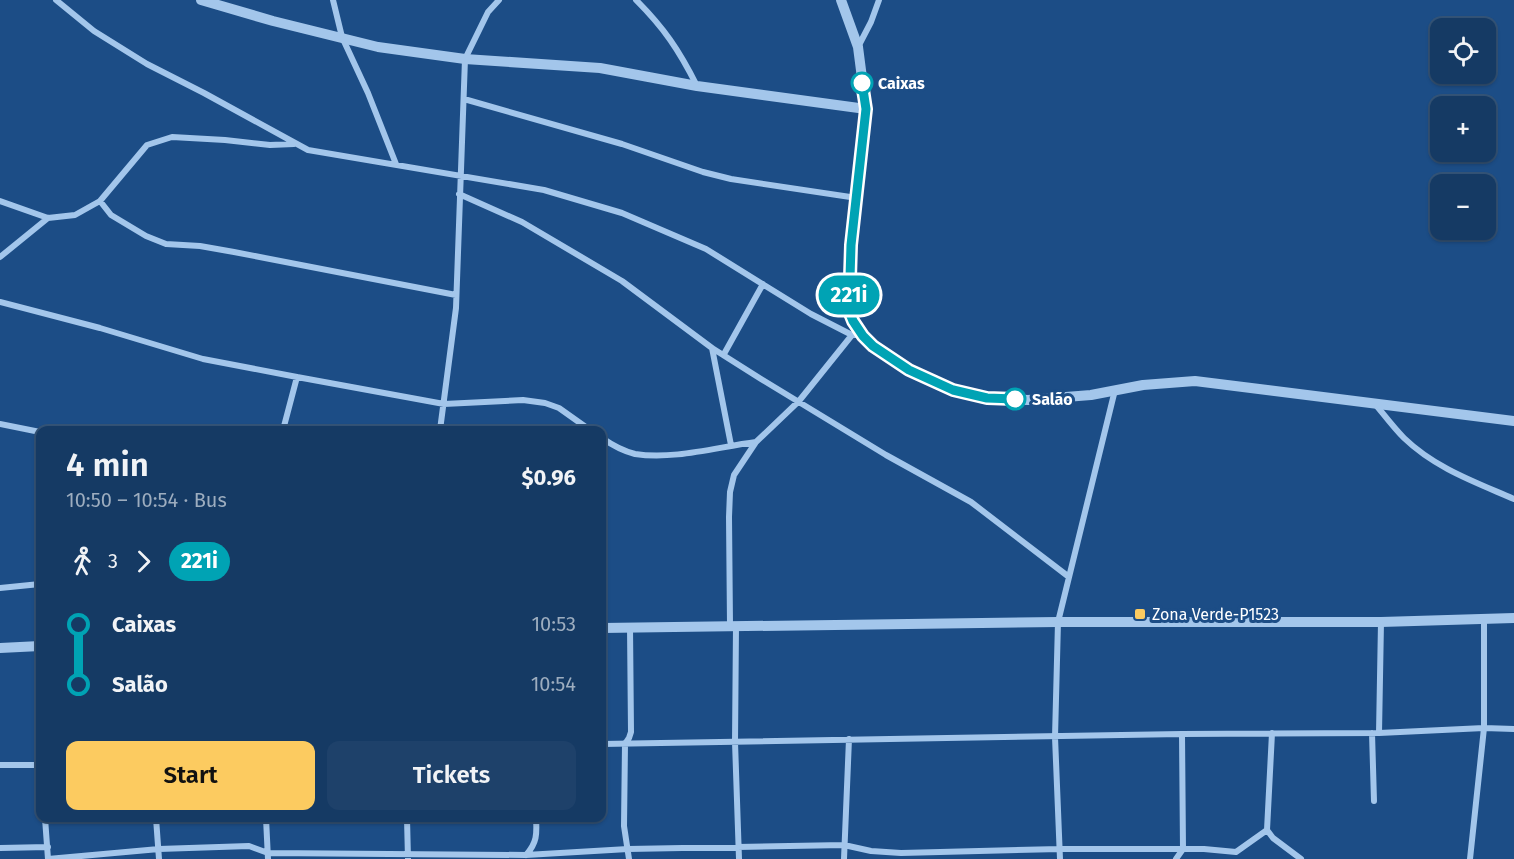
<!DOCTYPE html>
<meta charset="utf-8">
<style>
body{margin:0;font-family:"Fira Sans",sans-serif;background:#1e416a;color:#f1f3f6;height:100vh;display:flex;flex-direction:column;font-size:22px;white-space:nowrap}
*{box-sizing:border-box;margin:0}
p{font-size:20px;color:#9dadbf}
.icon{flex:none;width:33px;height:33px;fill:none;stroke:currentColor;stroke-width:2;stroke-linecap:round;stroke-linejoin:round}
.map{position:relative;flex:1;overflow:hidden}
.details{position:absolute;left:36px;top:426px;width:570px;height:396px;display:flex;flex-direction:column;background:#153a64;border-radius:12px;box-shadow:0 2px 4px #0004,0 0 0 2px #345478}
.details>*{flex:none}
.badge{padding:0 12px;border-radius:20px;font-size:21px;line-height:39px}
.tools{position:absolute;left:1430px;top:18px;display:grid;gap:12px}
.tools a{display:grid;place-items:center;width:66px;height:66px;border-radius:12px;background:#153a64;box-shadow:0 2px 4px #0004,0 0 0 2px #345478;font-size:30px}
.map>.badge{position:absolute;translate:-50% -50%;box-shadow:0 0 0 3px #fff}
.legs{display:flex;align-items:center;gap:9px;height:66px;padding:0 30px;font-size:20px}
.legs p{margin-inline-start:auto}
.overview{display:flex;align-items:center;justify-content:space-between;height:102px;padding:0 30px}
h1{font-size:33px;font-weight:600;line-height:45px}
.button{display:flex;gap:12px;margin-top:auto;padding:12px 30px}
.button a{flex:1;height:69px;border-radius:12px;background:#fccb60;color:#111;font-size:24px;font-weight:600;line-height:69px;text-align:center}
.button a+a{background:#1e416a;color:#f1f3f6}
ul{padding:0 30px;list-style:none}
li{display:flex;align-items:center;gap:21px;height:60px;font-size:22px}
li i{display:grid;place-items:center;width:9px;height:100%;margin:0 8px;background:currentColor}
li i::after{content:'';width:15px;height:15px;margin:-8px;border:4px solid;border-radius:50%;background:#153a64}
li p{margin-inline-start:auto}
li:first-child i{background:linear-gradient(#0000 50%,currentColor 0)}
li:last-child i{background:linear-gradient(currentColor 50%,#0000 0)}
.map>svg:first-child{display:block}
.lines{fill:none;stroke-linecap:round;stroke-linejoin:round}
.minor{stroke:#a3c6eb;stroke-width:6}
.tertiary{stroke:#a3c6eb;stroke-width:10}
.line-1-casing{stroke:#fff;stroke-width:14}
.line-1{stroke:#00a3b4;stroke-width:9}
.stop-1-dot{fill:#fff;stroke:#00a3b4;stroke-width:3}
.poi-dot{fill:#fccb60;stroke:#1c4d86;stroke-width:2}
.labels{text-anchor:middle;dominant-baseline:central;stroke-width:6;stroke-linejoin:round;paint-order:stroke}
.stop-label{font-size:16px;font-weight:bold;fill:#fff;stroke:#1c4d86;text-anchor:start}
.poi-label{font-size:16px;fill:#fff;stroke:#1c4d86;text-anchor:start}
</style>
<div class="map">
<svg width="1514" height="859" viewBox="0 0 1514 859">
<rect width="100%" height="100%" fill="#1c4d86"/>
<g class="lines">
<path class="minor" d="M 56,0 L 94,31 L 147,64 L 204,93 L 308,150 L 544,190 L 622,213 L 706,249 L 811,314 L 852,335 L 863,335
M 333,0 L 342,37 L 368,93 L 396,164
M 636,0 C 664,28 679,50 697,86
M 858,47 L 871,22 L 879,0
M 464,99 L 622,144 L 703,172 L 731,179 L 857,198
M 459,194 L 522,222 L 622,281 L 712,348 L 761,379 L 886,455 L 971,502 L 1069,577
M 0,201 L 48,218 L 75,215 L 100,201 L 147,145 L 172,137 L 225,140 L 270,145 L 294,144
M 100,201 L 111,215 L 146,236 L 166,244 L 200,246 L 234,252 L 456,295
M 0,257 L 48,218
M 0,302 L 100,328 L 203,359 L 297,377 L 444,404 L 523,400 L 545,403 L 559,408 L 590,430
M 712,348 L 731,445
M 724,354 L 763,284
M 1376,405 C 1385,416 1394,428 1404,438 C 1435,468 1475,482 1514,499
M 0,424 L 40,432
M 283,430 L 297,377
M 440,430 L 456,308 L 465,59 L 488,12 L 499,0
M 602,438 C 612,445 623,451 635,454 C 674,460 717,447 756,442
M 0,588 L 40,584
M 730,625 L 729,517 L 730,492 L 734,475 L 756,442 L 799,401 L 852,335
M 736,626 L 735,742 L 739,859
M 40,646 L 40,661
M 1272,733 L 1267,830 L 1273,838 L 1301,859
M 1372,733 L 1374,801
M 1379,733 L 1381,622
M 602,744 L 1182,734 L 1379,733 L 1484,728 L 1514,729
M 0,765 L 40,765
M 45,818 L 48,859
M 156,818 L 159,859
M 266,818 L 268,859
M 407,818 L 408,859
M 0,848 L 48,847
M 526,855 C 537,843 537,834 536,818
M 48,859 L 159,849 L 249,846 L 268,853 L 526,855 L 628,849 L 844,845 L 871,851 L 901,853 L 1060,849 L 1204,849 L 1236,852 L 1267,830
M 629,859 L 624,826 L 625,744 L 629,738 L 631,732 L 630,627
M 844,859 L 849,739
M 1060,859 L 1055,737 L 1058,622 L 1115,390
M 1176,859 L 1183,849 L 1182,734
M 1470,859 L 1484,728 L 1484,619"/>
<path class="tertiary" d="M 201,0 L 273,21 L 378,47 L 465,59 L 600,68 L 697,86 L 866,109
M 841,0 L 858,47 L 866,109 L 851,245 L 849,311 L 863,335 L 873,346 L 909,370 L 953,390 L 987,398 L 1028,400 L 1091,395 L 1143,385 L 1195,381 L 1514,421
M 602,628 L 1058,622 L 1381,622 L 1514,618
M 0,648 L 40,646"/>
</g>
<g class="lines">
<defs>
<path id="line-1" d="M 862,83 L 866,109 L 851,245 L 849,311 L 853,321 L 863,336 L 873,346 L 909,370 L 953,390 L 987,398 L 1015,399"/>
</defs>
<use href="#line-1" class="line-1-casing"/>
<use href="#line-1" class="line-1"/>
</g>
<g class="stop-1-dot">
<circle cx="862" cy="83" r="10"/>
<circle cx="1015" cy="399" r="10"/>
</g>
<rect class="poi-dot" x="1134" y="608" width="12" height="12" rx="3"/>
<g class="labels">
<g class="stop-label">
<text x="878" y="83">Caixas</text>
<text x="1032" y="399">Salão</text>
</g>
<g class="poi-label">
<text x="1152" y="614">Zona Verde-P1523</text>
</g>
</g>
</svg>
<div class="tools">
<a><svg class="icon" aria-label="locate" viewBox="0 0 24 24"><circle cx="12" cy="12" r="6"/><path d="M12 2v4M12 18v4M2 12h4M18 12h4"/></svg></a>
<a>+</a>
<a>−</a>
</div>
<b class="badge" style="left:849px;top:295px;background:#00a3b4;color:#fff">221i</b>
<section class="details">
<div class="overview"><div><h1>4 min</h1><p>10:50 – 10:54 · Bus</p></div><b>$0.96</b></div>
<div class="legs"><svg class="icon" aria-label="walk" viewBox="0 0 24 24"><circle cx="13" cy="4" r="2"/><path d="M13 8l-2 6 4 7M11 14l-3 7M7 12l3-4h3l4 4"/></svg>3<svg class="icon" aria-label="forward" viewBox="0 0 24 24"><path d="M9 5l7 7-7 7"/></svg><b class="badge" style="background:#00a3b4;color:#fff">221i</b></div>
<ul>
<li><i style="color:#00a3b4"></i><b>Caixas</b><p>10:53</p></li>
<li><i style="color:#00a3b4"></i><b>Salão</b><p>10:54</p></li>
</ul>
<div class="button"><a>Start</a><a>Tickets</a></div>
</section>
</div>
